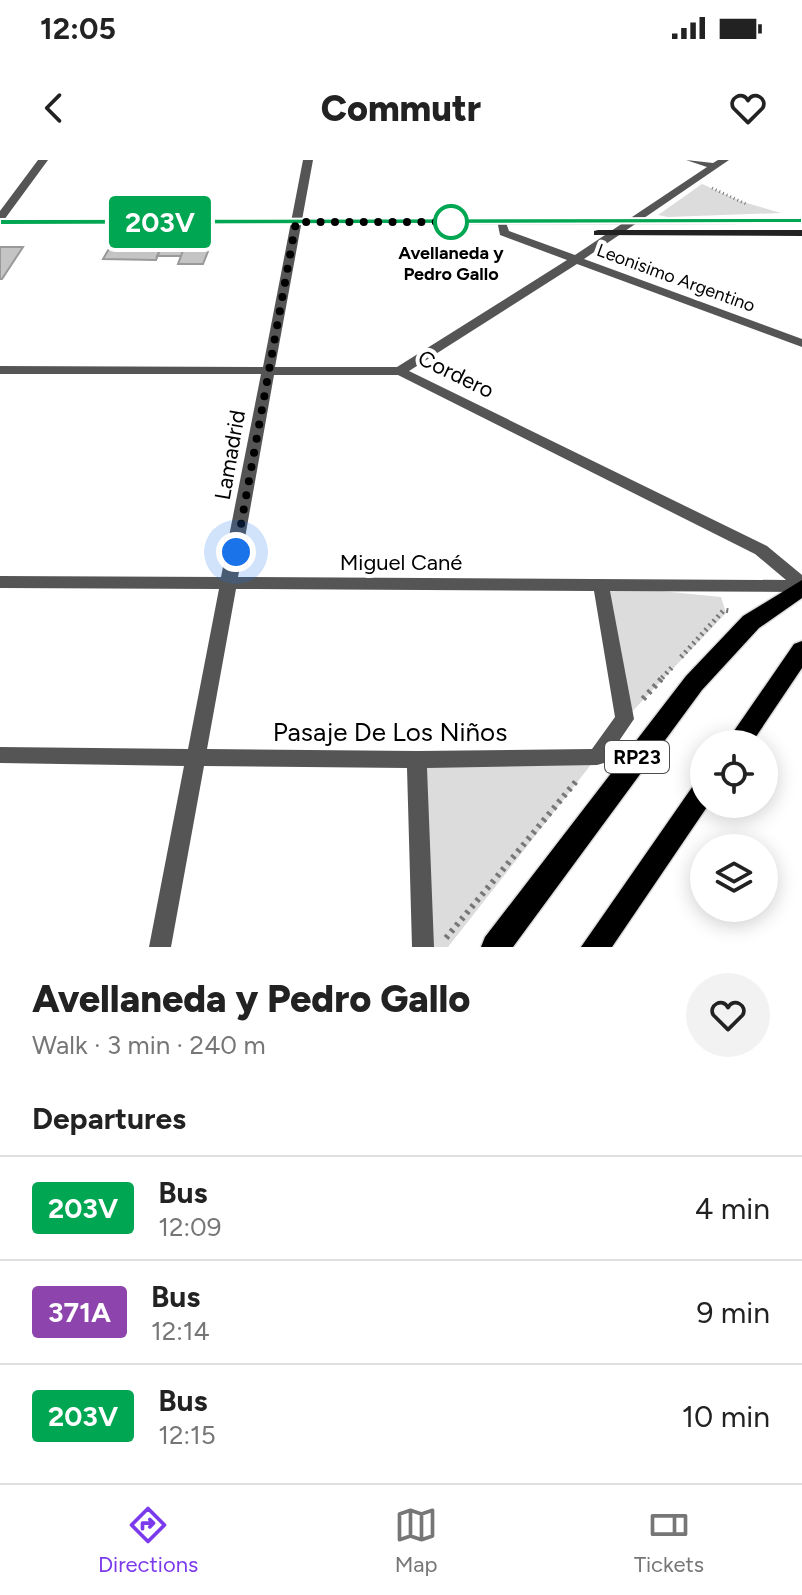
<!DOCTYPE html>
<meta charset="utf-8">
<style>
body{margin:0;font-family:Figtree,sans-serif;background:#f2f2f2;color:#222;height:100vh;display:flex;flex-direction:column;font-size:30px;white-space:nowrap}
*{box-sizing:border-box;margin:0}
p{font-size:26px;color:#767676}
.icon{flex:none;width:44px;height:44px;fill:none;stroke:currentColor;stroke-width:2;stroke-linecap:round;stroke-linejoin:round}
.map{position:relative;height:787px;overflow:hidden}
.drawer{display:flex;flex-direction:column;background:#fff;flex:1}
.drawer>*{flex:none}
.badge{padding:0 16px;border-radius:6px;font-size:28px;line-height:52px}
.controls{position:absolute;left:690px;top:570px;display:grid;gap:16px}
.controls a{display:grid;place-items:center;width:88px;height:88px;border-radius:50%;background:#fff;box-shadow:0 4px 20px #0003;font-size:40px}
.you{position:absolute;width:40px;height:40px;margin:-20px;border:6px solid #fff;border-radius:50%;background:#1a73e8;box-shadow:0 0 0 12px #1a73e833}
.map>.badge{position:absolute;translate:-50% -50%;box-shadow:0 0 0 4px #fff}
h2{padding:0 32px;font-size:30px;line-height:72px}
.round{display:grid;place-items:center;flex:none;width:84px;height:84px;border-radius:42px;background:#f2f2f2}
.summary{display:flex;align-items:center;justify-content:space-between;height:136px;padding:0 32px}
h1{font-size:38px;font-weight:800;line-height:60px}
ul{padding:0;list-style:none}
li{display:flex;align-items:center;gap:24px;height:104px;padding:0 32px;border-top:2px solid #e0e0e0}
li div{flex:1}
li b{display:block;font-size:30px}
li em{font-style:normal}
li .badge{min-width:88px;font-weight:700;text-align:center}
.status{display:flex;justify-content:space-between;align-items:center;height:56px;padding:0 40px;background:#fff;direction:ltr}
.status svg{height:22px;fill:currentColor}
header{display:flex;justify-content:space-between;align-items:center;height:104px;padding:0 32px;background:#fff;font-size:36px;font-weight:800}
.tab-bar{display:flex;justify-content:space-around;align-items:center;height:112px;border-top:2px solid #e0e0e0;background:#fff;font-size:22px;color:#767676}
.tab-bar a{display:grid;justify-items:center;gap:4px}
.tab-bar .current{color:#7c3aed}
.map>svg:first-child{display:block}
.green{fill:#dcdcdc}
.building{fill:#c4c4c4;stroke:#999;stroke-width:2}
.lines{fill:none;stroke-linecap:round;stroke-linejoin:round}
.primary-casing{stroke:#dbdbdb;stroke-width:3}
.path-far2{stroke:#777;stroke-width:3;stroke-dasharray:1 3;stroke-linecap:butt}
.path-far1{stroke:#777;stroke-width:5;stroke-dasharray:2 4;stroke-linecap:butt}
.path{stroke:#777;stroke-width:6;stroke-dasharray:3 5;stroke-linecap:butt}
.minor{fill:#555;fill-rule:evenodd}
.secondary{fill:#222;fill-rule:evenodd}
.primary{fill:#000;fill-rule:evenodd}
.line{fill:#00a651;stroke:#fff;stroke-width:2}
.walk{stroke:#000;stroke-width:8;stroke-dasharray:0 14.4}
.stop-dot{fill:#fff;stroke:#00a651;stroke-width:4}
.labels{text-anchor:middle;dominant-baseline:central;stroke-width:8;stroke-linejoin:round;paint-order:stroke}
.far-stop-label{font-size:18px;font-weight:bold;fill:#000;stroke:#fff}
.far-street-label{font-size:18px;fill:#000;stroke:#fff}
.shield{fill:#fff;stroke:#4c4c4c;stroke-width:2}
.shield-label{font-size:20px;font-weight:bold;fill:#000}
.street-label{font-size:22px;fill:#000;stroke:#fff}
.near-street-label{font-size:26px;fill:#000;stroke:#fff}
</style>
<div class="status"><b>12:05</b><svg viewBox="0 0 49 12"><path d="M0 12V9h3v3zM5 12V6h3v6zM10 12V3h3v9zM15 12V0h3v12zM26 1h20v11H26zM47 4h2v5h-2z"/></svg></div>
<header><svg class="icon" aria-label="back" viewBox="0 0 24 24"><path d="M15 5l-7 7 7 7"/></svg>Commutr<svg class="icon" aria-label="heart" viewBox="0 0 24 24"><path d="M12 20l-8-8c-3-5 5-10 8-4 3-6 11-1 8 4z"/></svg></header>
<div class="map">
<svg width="802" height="787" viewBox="0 0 802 787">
<rect width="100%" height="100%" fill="#fff"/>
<path class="green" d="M 702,24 L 740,41 L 781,53 L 668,57 L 658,55 Z
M 601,425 L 721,437 L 726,453 L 625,559 Z
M 597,597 L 448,787 L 423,787 L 417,600 Z"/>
<path class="building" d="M 129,42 L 149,42 L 145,50 L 125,50 Z
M 0,87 L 23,87 L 2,119 L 0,119 Z
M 110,87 L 161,88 L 156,100 L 103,99 Z
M 161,88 L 184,88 L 181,96 L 157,96 Z
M 184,88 L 209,89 L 203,104 L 178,104 Z"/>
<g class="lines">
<defs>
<path id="primary" d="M 802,420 L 802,438 L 759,468 L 702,530 L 513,787 L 481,787 L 485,777 L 686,516 L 743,456 Z
M 802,481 L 802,508 L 751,584 L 725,584 L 794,484 Z
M 704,620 L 704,644 L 709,644 L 612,787 L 581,787 L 695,623 Z"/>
</defs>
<use href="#primary" class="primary-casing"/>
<path class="path-far2" d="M 712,28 L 746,44"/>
<path class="path-far1" d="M 681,497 L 724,450 L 730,451
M 662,518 L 674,505"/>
<path class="path" d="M 643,539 L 664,516
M 446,778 L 578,619"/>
<path class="minor" d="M 38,0 L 48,0 L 4,60 L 0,61 L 0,51 Z
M 303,0 L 313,0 L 275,207 L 397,207 L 567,100 L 500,75 L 497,60 L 505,60 L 509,71 L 575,95 L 707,7 L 686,0 L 713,3 L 718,0 L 729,0 L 584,99 L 802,179 L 802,187 L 577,104 L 409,211 L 767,386 L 802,415 L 802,432 L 610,431 L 634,559 L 604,603 L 597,605 L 427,608 L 434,787 L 412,787 L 407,608 L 204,606 L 171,787 L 149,787 L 184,606 L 0,603 L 0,587 L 188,589 L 219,429 L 0,428 L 0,416 L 221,417 L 261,214 L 0,214 L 0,206 L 263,207 ZM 274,215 L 398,215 L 755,394 L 786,420 L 238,417 ZM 236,429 L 594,431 L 615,557 L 592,589 L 417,591 L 207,589 Z"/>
<path class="secondary" d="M 802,58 L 802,64 L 0,65 L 0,59 Z
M 598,70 L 802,70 L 802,76 L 594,75 L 594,71 Z"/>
<use href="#primary" class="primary"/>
</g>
<path class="line" d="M 802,58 L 802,63 L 0,65 L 0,59 Z"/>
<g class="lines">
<path class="walk" d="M 236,392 L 296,62 L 451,62"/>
</g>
<circle class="stop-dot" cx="451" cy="62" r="16"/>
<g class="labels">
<g class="far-stop-label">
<text x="451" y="93">Avellaneda y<tspan x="451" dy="21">Pedro Gallo</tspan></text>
</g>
<g class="far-street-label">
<text transform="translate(676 118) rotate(20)">Leonisimo Argentino</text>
</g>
<rect class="shield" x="605" y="581" width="64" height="32" rx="6"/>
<g class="shield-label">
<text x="637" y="597">RP23</text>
</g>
<g class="street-label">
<text transform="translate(456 214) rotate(26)">Cordero</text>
<text transform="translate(230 295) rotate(-80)">Lamadrid</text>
<text x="401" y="402">Miguel Cané</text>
</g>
<g class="near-street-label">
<text x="390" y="572">Pasaje De Los Niños</text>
</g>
</g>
</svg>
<div class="controls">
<a><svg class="icon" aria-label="locate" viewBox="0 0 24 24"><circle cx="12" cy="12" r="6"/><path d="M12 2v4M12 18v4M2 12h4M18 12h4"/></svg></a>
<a><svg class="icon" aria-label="layers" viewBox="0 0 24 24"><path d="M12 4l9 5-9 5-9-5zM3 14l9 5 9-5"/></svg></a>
</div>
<div class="you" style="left:236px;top:392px"></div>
<b class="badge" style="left:160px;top:62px;background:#00a651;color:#fff">203V</b>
</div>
<section class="drawer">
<div class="summary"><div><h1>Avellaneda y Pedro Gallo</h1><p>Walk · 3 min · 240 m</p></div><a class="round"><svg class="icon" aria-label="heart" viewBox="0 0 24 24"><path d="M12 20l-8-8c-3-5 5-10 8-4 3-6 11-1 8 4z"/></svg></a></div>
<h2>Departures</h2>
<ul>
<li><span class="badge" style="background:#00a651;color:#fff">203V</span><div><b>Bus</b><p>12:09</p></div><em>4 min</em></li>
<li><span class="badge" style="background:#8e44ad;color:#fff">371A</span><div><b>Bus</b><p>12:14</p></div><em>9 min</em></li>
<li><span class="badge" style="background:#00a651;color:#fff">203V</span><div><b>Bus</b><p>12:15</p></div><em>10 min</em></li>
</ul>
</section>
<nav class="tab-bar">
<a class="current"><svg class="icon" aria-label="directions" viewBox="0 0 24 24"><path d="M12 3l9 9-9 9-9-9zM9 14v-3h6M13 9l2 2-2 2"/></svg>Directions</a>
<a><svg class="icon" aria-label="map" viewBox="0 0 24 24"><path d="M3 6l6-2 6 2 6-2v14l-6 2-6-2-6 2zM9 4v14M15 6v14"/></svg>Map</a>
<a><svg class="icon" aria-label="tickets" viewBox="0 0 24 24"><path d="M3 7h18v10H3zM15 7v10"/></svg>Tickets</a>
</nav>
